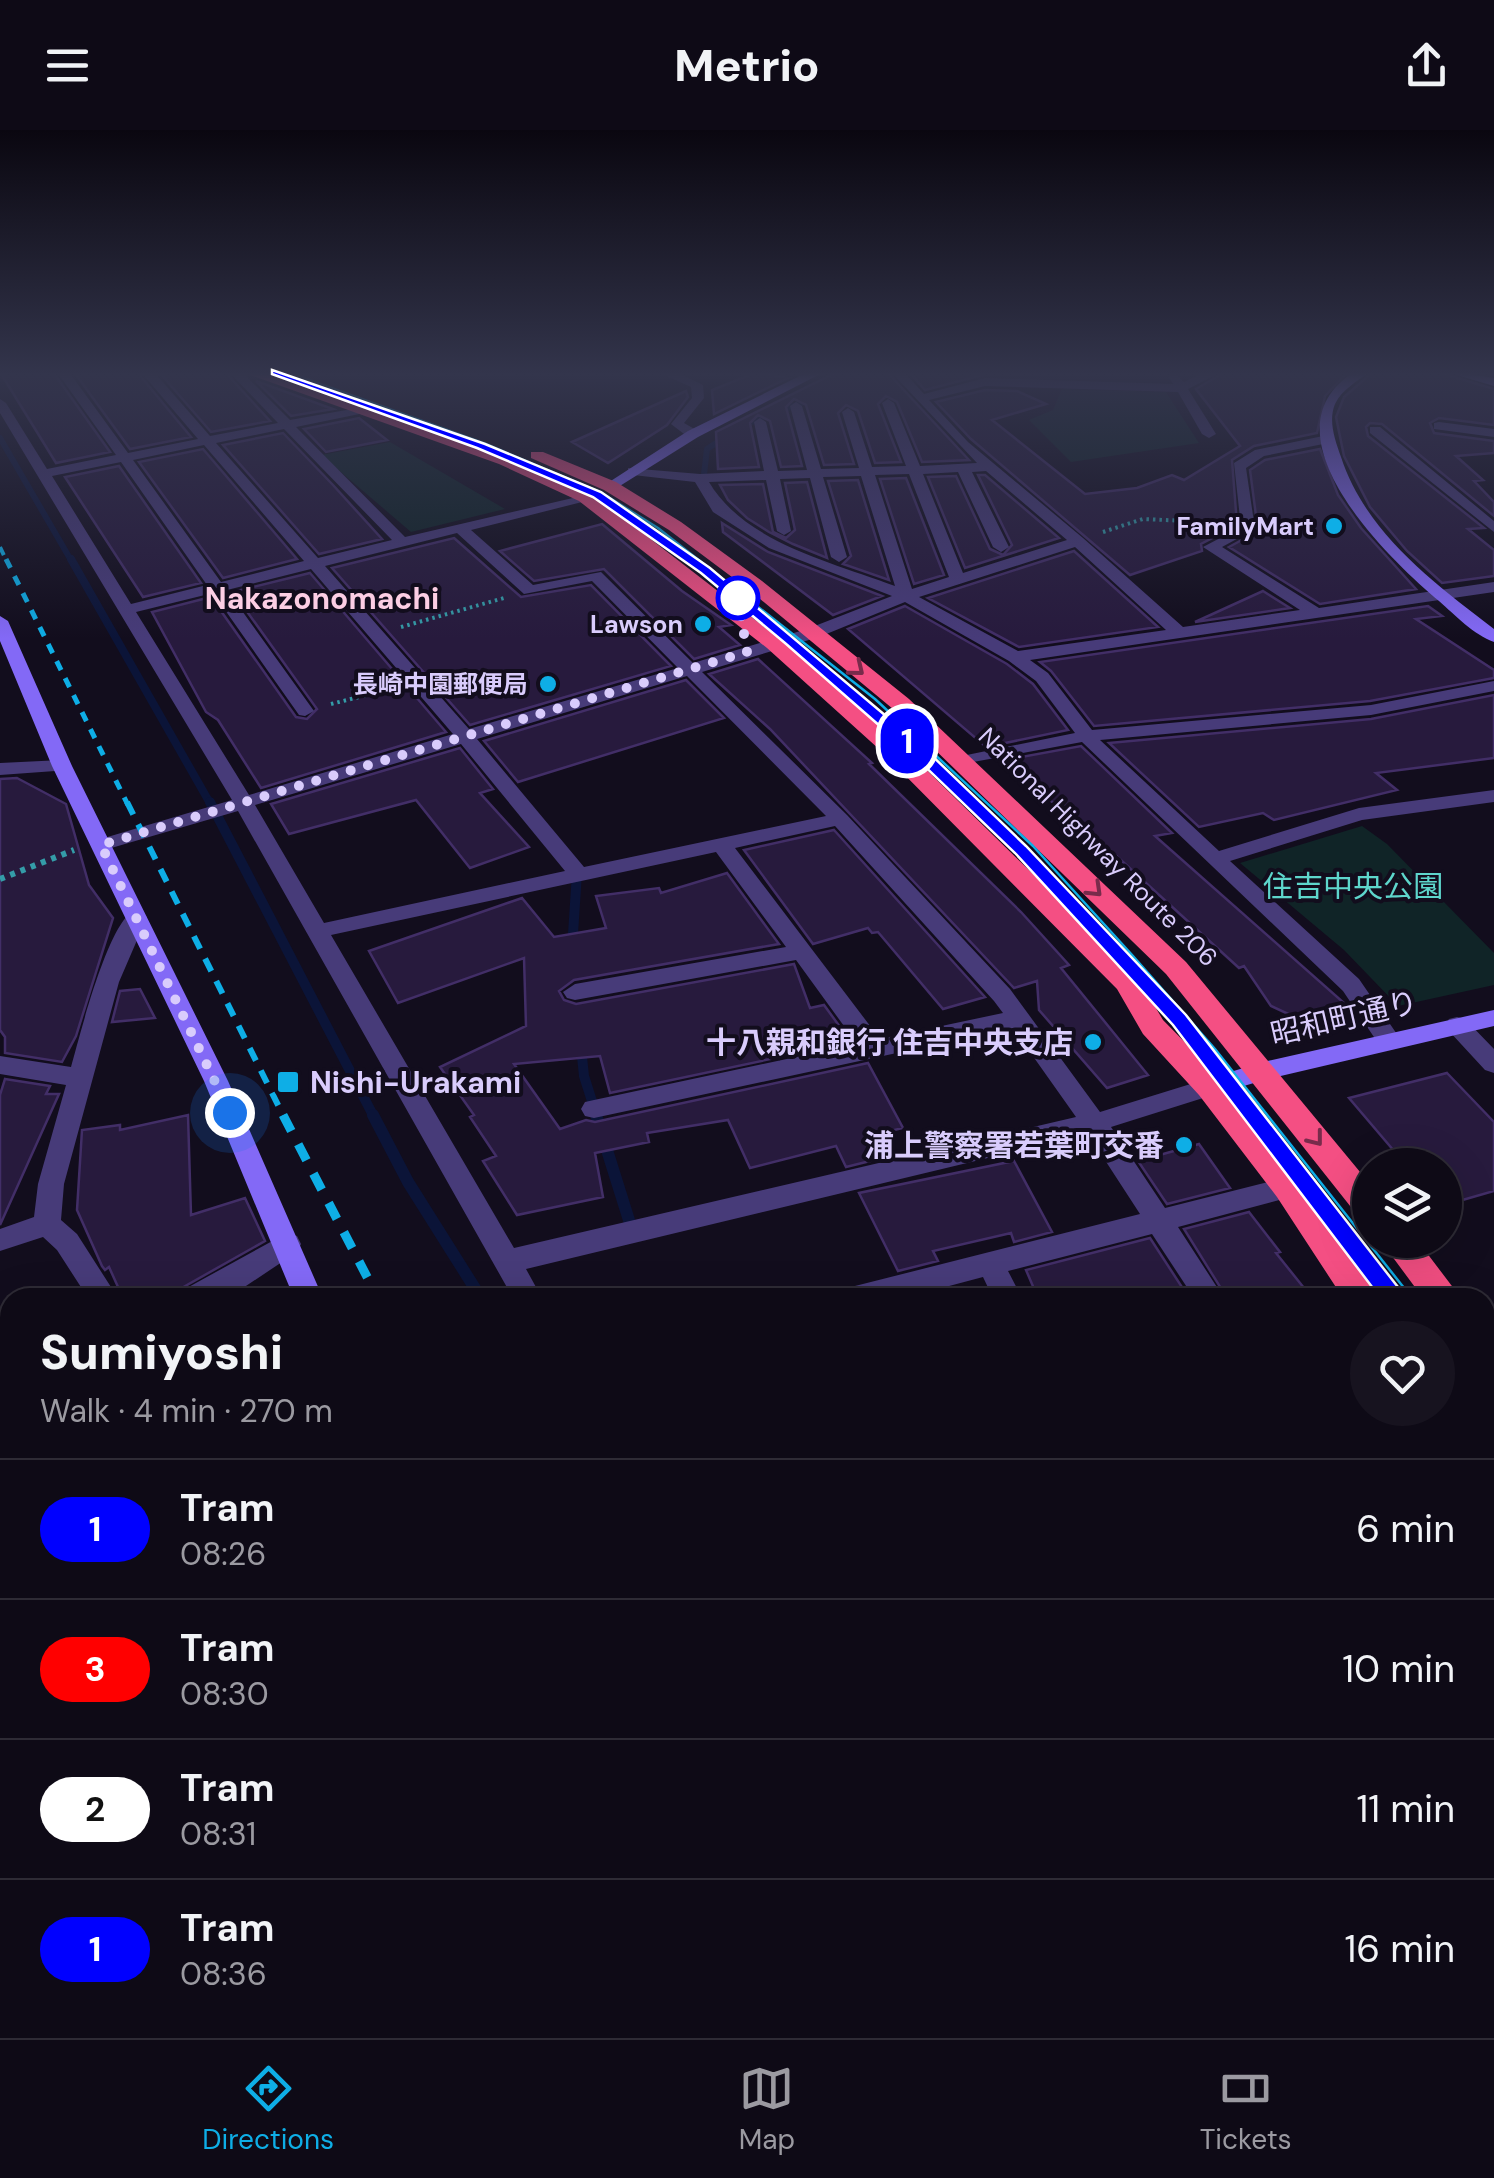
<!DOCTYPE html>
<meta charset="utf-8">
<style>
body{margin:0;font-family:"DM Sans","Noto Sans JP",sans-serif;background:#17131f;color:#f1f3f6;height:100vh;display:flex;flex-direction:column;font-size:38px;white-space:nowrap}
*{box-sizing:border-box;margin:0}
p{font-size:32px;color:#9b9aa1}
.icon{flex:none;width:55px;height:55px;fill:none;stroke:currentColor;stroke-width:2;stroke-linecap:round;stroke-linejoin:round}
.map{position:relative;flex:1;overflow:hidden}
.drawer{position:absolute;left:0px;top:1158px;width:1495px;height:752px;display:flex;flex-direction:column;background:#0e0a16;border-radius:30px 30px 0 0;box-shadow:0 10px 40px #0002,0 0 0 2px #2e2b35}
.drawer>*{flex:none}
.badge{padding:0 20px;border-radius:32px;font-size:35px;line-height:65px}
.buttons{position:absolute;left:1352px;top:1018px;display:grid;gap:20px}
.buttons a{display:grid;place-items:center;width:110px;height:110px;border-radius:50%;background:#0e0a16;box-shadow:0 10px 40px #0002,0 0 0 2px #2e2b35;font-size:50px}
.you{position:absolute;width:50px;height:50px;margin:-25px;border:8px solid #fff;border-radius:50%;background:#1a73e8;box-shadow:0 0 0 15px #1a73e833}
.map>.badge{position:absolute;translate:-50% -50%;box-shadow:0 0 0 5px #fff}
.round{display:grid;place-items:center;flex:none;width:105px;height:105px;border-radius:52px;background:#17131f}
.headline{display:flex;align-items:center;justify-content:space-between;height:170px;padding:0 40px}
h1{font-size:48px;font-weight:800;line-height:75px}
ul{padding:0;list-style:none}
li{display:flex;align-items:center;gap:30px;height:140px;padding:0 40px;border-top:2px solid #2e2b35}
li div{flex:1}
li b{display:block;font-size:38px}
li em{font-style:normal}
li .badge{min-width:110px;font-weight:700;text-align:center}
header{display:flex;justify-content:space-between;align-items:center;height:130px;padding:0 40px;background:#0e0a16;font-size:45px;font-weight:800}
.menu{display:flex;justify-content:space-around;align-items:center;height:140px;border-top:2px solid #2e2b35;background:#0e0a16;font-size:28px;color:#9b9aa1}
.menu a{display:grid;justify-items:center;gap:5px}
.menu .on{color:#0eaee6}
.map>svg:first-child{display:block}
.green{fill:#102427}
.lines{fill:none;stroke-linecap:round;stroke-linejoin:round}
.stream-far3{stroke:#0b1438;stroke-width:6}
.stream-far2{stroke:#0b1438;stroke-width:8}
.stream-far1{stroke:#0b1438;stroke-width:10}
.stream{stroke:#0b1438;stroke-width:12}
.building{fill:#271a3d;stroke:#422e67;stroke-width:2.5}
.path-far2{stroke:#349ca8;stroke-width:4;stroke-dasharray:2.5 4;stroke-linecap:butt}
.path-far1{stroke:#349ca8;stroke-width:6;stroke-dasharray:5 6;stroke-linecap:butt}
.path{stroke:#349ca8;stroke-width:8;stroke-dasharray:6 9;stroke-linecap:butt}
.street{fill:#473b79;fill-rule:evenodd}
.secondary{fill:#8369f6;fill-rule:evenodd}
.highway{fill:#f44f83;fill-rule:evenodd}
.tram{stroke:#0eaee6;stroke-width:2.5}
.rail-far4{stroke:#0eaee6;stroke-width:4;stroke-dasharray:9 6;stroke-linecap:butt}
.rail-far3{stroke:#0eaee6;stroke-width:5;stroke-dasharray:10 9;stroke-linecap:butt}
.rail-far2{stroke:#0eaee6;stroke-width:6;stroke-dasharray:14 11;stroke-linecap:butt}
.rail-far1{stroke:#0eaee6;stroke-width:9;stroke-dasharray:18 15;stroke-linecap:butt}
.rail{stroke:#0eaee6;stroke-width:11;stroke-dasharray:22 19;stroke-linecap:butt}
.oneway{stroke:#782b4b}
.line{fill:#00f;stroke:#fff;stroke-width:2.5}
.walk{stroke:#d9ccfc;stroke-width:10;stroke-dasharray:0 18}
.poi-dot{fill:#0eaee6;stroke:#120d1d;stroke-width:4}
.stop-dot{fill:#fff;stroke:#00f;stroke-width:5}
.labels{text-anchor:middle;dominant-baseline:central;stroke-width:8;stroke-linejoin:round;paint-order:stroke}
.far-poi-label{font-size:25px;font-weight:bold;fill:#d9ccfc;stroke:#120d1d;text-anchor:end}
.far-street-label{font-size:25px;fill:#d9ccfc;stroke:#120d1d}
.far-quarter-label{font-size:30px;font-weight:bold;fill:#fccee4;stroke:#120d1d}
.park-label{font-size:30px;fill:#5ed6cc;stroke:#120d1d}
.street-label{font-size:30px;fill:#d9ccfc;stroke:#120d1d}
.poi-label{font-size:30px;font-weight:bold;fill:#d9ccfc;stroke:#120d1d;text-anchor:end}
</style>
<header><svg class="icon" aria-label="menu" viewBox="0 0 24 24"><path d="M4 6h16M4 12h16M4 18h16"/></svg>Metrio<svg class="icon" aria-label="share" viewBox="0 0 24 24"><path d="M12 15V3M7 8l5-5 5 5M5 13v7h14v-7"/></svg></header>
<div class="map">
<svg width="1494" height="1908" viewBox="0 0 1494 1908">
<rect width="100%" height="100%" fill="#120d1d"/>
<path class="green" d="M 1062,259 L 1166,262 L 1199,313 L 1071,332 L 1029,290 L 1053,280 Z
M 390,312 L 505,379 L 411,402 L 321,325 Z
M 1362,696 L 1387,714 L 1494,823 L 1494,855 L 1398,876 L 1344,820 L 1240,733 Z"/>
<g class="lines">
<path class="stream-far3" d="M 0,308 L 72,432
M 704,344 L 707,319 L 744,295 L 814,268"/>
<path class="stream-far2" d="M 71,429 L 211,675"/>
<path class="stream-far1" d="M 210,672 L 374,987
M 572,819 L 577,743
M 581,917 L 584,946 L 597,987"/>
<path class="stream" d="M 373,985 L 408,1052 L 481,1168
M 596,985 L 633,1103"/>
</g>
<path class="building" d="M 0,242 L 53,242 L 110,322 L 56,333 Z
M 74,242 L 137,242 L 191,307 L 130,319 Z
M 159,242 L 225,242 L 270,291 L 211,302 Z
M 757,242 L 788,248 L 714,284 L 712,260 Z
M 837,242 L 887,242 L 969,330 L 922,332 L 897,272 L 886,266 L 878,274 L 901,332 L 875,333 L 858,281 L 846,275 L 838,283 L 854,334 L 824,335 L 806,275 L 794,269 L 786,277 L 802,336 L 781,337 L 770,291 L 758,285 L 750,293 L 759,337 L 718,339 L 716,302 Z
M 909,242 L 979,242 L 983,245 L 925,260 Z
M 1225,242 L 1348,242 L 1325,266 L 1317,303 L 1254,316 L 1232,330 L 1237,395 L 1201,414 L 1202,421 L 1130,445 L 971,309 L 936,272 L 985,260 L 1017,261 L 1046,274 L 992,290 L 1085,364 L 1137,358 L 1172,345 L 1184,350 L 1240,316 L 1196,259 Z
M 1373,242 L 1438,242 L 1494,259 L 1494,295 L 1439,288 L 1430,293 L 1434,303 L 1494,311 L 1494,323 L 1456,326 L 1483,350 L 1474,351 L 1494,372 L 1494,386 L 1382,294 L 1370,293 L 1366,297 L 1368,306 L 1484,398 L 1468,399 L 1494,420 L 1494,446 L 1442,453 L 1407,421 L 1370,377 L 1344,326 L 1336,287 L 1344,267 Z
M 256,251 L 333,279 L 291,286 Z
M 686,261 L 688,267 L 667,295 L 608,333 L 572,312 Z
M 359,288 L 387,310 L 326,322 L 304,299 Z
M 283,303 L 333,355 L 382,409 L 319,424 L 223,315 Z
M 203,319 L 297,429 L 223,448 L 139,332 Z
M 1320,319 L 1338,365 L 1361,398 L 1416,459 L 1320,474 L 1229,417 L 1258,401 L 1250,340 L 1265,330 Z
M 119,336 L 201,453 L 143,467 L 65,347 Z
M 978,345 L 985,345 L 1059,408 L 965,438 L 928,347 L 956,346 L 990,419 L 1003,425 L 1012,415 Z
M 906,348 L 944,445 L 914,454 L 880,349 Z
M 858,350 L 889,450 L 843,434 L 851,426 L 828,351 Z
M 807,352 L 827,428 L 793,414 L 769,402 L 747,388 L 728,370 L 720,355 L 763,354 L 773,402 L 786,408 L 795,400 L 785,353 Z
M 722,393 L 768,422 L 882,466 L 833,485 L 723,402 Z
M 602,394 L 682,461 L 731,495 L 719,497 L 740,515 L 694,529 L 604,439 L 534,451 L 500,421 Z
M 454,408 L 521,467 L 591,455 L 671,536 L 470,595 L 332,438 Z
M 1074,421 L 1158,497 L 1019,517 L 928,468 Z
M 310,443 L 446,602 L 261,658 L 218,590 L 206,582 L 152,482 L 211,467 L 296,587 L 307,589 L 317,579 L 233,462 Z
M 1263,461 L 1290,478 L 1195,492 Z
M 905,476 L 1007,534 L 1033,554 L 1068,600 L 986,617 L 848,499 Z
M 1428,476 L 1442,486 L 1416,489 L 1494,540 L 1494,548 L 1370,571 L 1094,596 L 1051,541 L 1040,532 Z
M 758,529 L 872,633 L 869,634 L 1021,782 L 1069,835 L 1061,838 L 1148,945 L 1107,958 L 1039,880 L 1037,851 L 1014,858 L 770,599 L 709,544 Z
M 686,550 L 724,588 L 518,652 L 484,611 Z
M 1494,565 L 1494,628 L 1376,643 L 1397,660 L 1274,690 L 1263,683 L 1199,697 L 1109,613 L 1371,589 Z
M 1081,616 L 1172,703 L 1155,706 L 1344,873 L 1299,889 L 1271,876 L 1244,836 L 1239,838 L 1088,700 L 1000,631 Z
M 460,618 L 493,659 L 480,663 L 529,717 L 470,738 L 416,670 L 289,704 L 271,674 Z
M 17,648 L 66,674 L 89,755 L 113,788 L 76,906 L 62,932 L 5,923 L 5,907 L 0,900 L 0,649 Z
M 834,700 L 985,867 L 943,879 L 878,802 L 872,803 L 868,798 L 813,814 L 744,720 Z
M 727,743 L 779,814 L 574,850 L 559,861 L 564,870 L 576,874 L 794,834 L 810,878 L 824,875 L 851,912 L 610,963 L 600,926 L 514,934 L 560,999 L 586,990 L 595,992 L 868,933 L 903,998 L 869,1006 L 874,1030 L 846,1037 L 836,1016 L 750,1038 L 728,990 L 647,1003 L 649,1012 L 595,1023 L 603,1067 L 517,1085 L 483,1031 L 496,1026 L 470,987 L 474,985 L 440,937 L 526,896 L 524,828 L 398,873 L 369,821 L 522,768 L 554,807 L 606,798 L 596,766 L 659,758 L 661,763 Z
M 140,859 L 155,888 L 112,892 L 120,861 Z
M 1447,943 L 1494,992 L 1494,1061 L 1445,1075 L 1445,1035 L 1406,1035 L 1349,968 Z
M 5,949 L 50,956 L 46,964 L 59,964 L 0,1095 L 0,965 Z
M 188,985 L 191,1085 L 245,1068 L 265,1111 L 164,1168 L 123,1168 L 109,1137 L 105,1140 L 102,1136 L 77,1080 L 82,1000 L 120,995 L 120,1000 Z
M 1199,1014 L 1230,1058 L 1167,1074 L 1138,1031 Z
M 1014,1031 L 1052,1102 L 1014,1112 L 1011,1103 L 933,1121 L 938,1131 L 898,1141 L 859,1063 Z
M 1249,1082 L 1280,1122 L 1276,1123 L 1312,1168 L 1227,1168 L 1184,1099 Z
M 1150,1108 L 1189,1168 L 1038,1168 L 1026,1140 Z"/>
<g class="lines">
<path class="path-far2" d="M 1103,402 L 1143,389 L 1208,392
M 401,497 L 504,468
M 331,574 L 391,559"/>
<path class="path-far1" d="M 0,749 L 74,720"/>
<path class="path" d="M 0,1266 L 10,1259"/>
<path class="street" d="M 57,242 L 69,242 L 128,323 L 198,309 L 141,242 L 154,242 L 210,306 L 278,293 L 229,242 L 242,242 L 290,290 L 369,276 L 369,282 L 296,297 L 405,407 L 590,364 L 590,370 L 471,400 L 533,455 L 601,442 L 693,533 L 807,499 L 892,466 L 769,418 L 713,382 L 695,352 L 633,345 L 628,344 L 628,338 L 700,344 L 764,341 L 754,292 L 760,288 L 766,292 L 778,341 L 807,340 L 790,276 L 796,272 L 802,276 L 821,339 L 859,338 L 842,282 L 848,278 L 854,282 L 872,337 L 906,336 L 882,273 L 888,269 L 894,273 L 920,336 L 977,333 L 891,242 L 904,242 L 924,264 L 985,248 L 1173,254 L 1169,247 L 1175,243 L 1184,252 L 1204,242 L 1221,242 L 1188,259 L 1216,304 L 1209,308 L 1202,304 L 1178,262 L 985,256 L 929,270 L 968,312 L 1083,408 L 1183,497 L 1300,480 L 1203,417 L 1241,397 L 1234,333 L 1255,320 L 1328,305 L 1335,309 L 1333,312 L 1264,326 L 1246,338 L 1255,399 L 1222,417 L 1319,478 L 1494,452 L 1494,462 L 1030,530 L 1048,543 L 1092,600 L 1371,575 L 1494,551 L 1494,561 L 1371,585 L 1100,610 L 1219,721 L 1359,678 L 1494,660 L 1494,672 L 1362,690 L 1230,731 L 1359,849 L 1401,910 L 1398,916 L 1380,916 L 1343,861 L 1082,612 L 957,635 L 957,627 L 1075,603 L 1036,551 L 1009,531 L 905,472 L 819,507 L 702,542 L 847,685 L 1010,859 L 1100,982 L 1210,948 L 1219,951 L 1223,957 L 1219,963 L 1111,997 L 1165,1078 L 1288,1047 L 1298,1051 L 1301,1058 L 1298,1065 L 1178,1097 L 1224,1168 L 1194,1168 L 1152,1104 L 1008,1141 L 1022,1168 L 993,1168 L 983,1147 L 904,1168 L 841,1168 L 845,1159 L 855,1156 L 1140,1084 L 1088,1004 L 526,1139 L 542,1168 L 513,1168 L 238,681 L 101,721 L 91,715 L 94,711 L 232,670 L 0,283 L 0,269 L 6,273 L 47,339 L 116,325 ZM 284,299 L 392,410 L 318,428 L 216,313 ZM 204,315 L 304,431 L 221,452 L 133,330 ZM 121,332 L 207,455 L 131,474 L 52,346 ZM 986,341 L 1067,410 L 963,443 L 923,344 L 958,342 L 993,417 L 1001,422 L 1009,417 L 972,342 ZM 909,344 L 949,447 L 912,459 L 875,345 ZM 861,346 L 895,456 C 832,432 745,413 709,352 L 766,350 L 777,401 L 784,405 L 791,401 L 780,349 L 810,348 L 831,427 L 839,432 L 847,427 L 823,347 ZM 457,403 L 524,464 L 592,451 L 678,538 L 469,599 L 325,436 ZM 1075,417 L 1166,500 L 1018,521 L 919,467 ZM 311,439 L 453,604 L 249,665 L 136,482 L 213,463 L 299,585 L 305,586 L 314,581 L 227,460 ZM 687,546 L 826,686 L 584,737 L 477,609 ZM 461,614 L 565,741 L 324,793 L 255,675 ZM 835,696 L 994,871 L 1003,883 L 880,909 L 735,718 ZM 716,722 L 786,817 L 575,854 L 563,862 L 567,868 L 575,870 L 796,830 L 857,914 L 594,970 L 585,972 L 581,979 L 585,986 L 594,988 L 1013,898 L 1076,987 L 514,1118 L 331,805 Z
M 658,242 L 676,242 L 703,255 L 704,268 L 684,293 L 698,301 L 698,307 L 688,307 L 671,294 L 692,268 L 691,257 Z
M 1439,292 L 1494,299 L 1494,307 L 1434,299 L 1434,293 Z
M 1370,297 L 1380,297 L 1494,391 L 1494,402 L 1370,303 Z
M 62,630 L 72,636 L 69,640 L 0,645 L 0,633 Z
M 136,780 L 147,787 L 119,852 L 64,1054 L 61,1090 L 77,1104 L 118,1168 L 88,1168 L 57,1120 L 43,1107 L 0,1121 L 0,1099 L 34,1087 L 38,1054 L 66,955 L 0,944 L 0,926 L 71,937 C 79,909 109,787 136,780 Z
M 1457,887 L 1465,889 L 1494,919 L 1494,943 L 1485,940 L 1449,901 L 1445,895 L 1449,889 Z
M 287,1103 L 297,1106 L 301,1114 L 297,1122 L 234,1164 L 225,1168 L 181,1168 L 185,1159 Z
M 1494,1455 L 1494,1489 L 1485,1490 L 1485,1456 Z
M 1485,1573 L 1494,1576 L 1494,1624 L 1485,1621 Z
M 1494,1787 L 1494,1827 L 1485,1830 L 1485,1790 Z
M 268,1900 L 312,1900 L 315,1908 L 271,1908 Z
M 925,1900 L 967,1900 L 970,1908 L 928,1908 Z
M 1202,1900 L 1263,1900 L 1260,1908 L 1199,1908 Z
M 1365,1900 L 1408,1900 L 1411,1908 L 1368,1908 Z"/>
<path class="secondary" d="M 808,242 L 824,242 L 698,307 L 615,359 L 603,356 L 688,301 Z
M 1354,242 L 1369,242 C 1357,252 1342,259 1335,274 C 1328,291 1335,310 1341,327 C 1366,403 1433,452 1494,499 L 1494,512 C 1474,505 1455,485 1439,471 C 1386,427 1259,302 1354,242 Z
M 1455,242 L 1494,248 L 1494,256 L 1457,245 Z
M 0,486 L 8,491 L 72,636 L 228,951 L 323,1168 L 294,1168 L 204,951 L 52,636 L 0,511 Z
M 1494,880 L 1494,896 L 1264,950 L 1210,966 L 1201,963 L 1197,957 L 1201,951 L 1263,932 Z
M 590,1900 L 632,1900 L 635,1908 L 593,1908 Z"/>
<path class="highway" d="M 242,242 L 265,242 L 370,276 L 511,328 L 591,363 L 781,510 L 896,610 L 1137,846 L 1163,890 L 1221,949 L 1299,1049 L 1380,1168 L 1343,1168 L 1277,1067 L 1199,965 L 1143,904 L 1117,859 L 880,620 L 767,518 L 579,371 L 499,334 Z
M 531,322 L 543,322 L 616,352 L 681,392 L 762,451 L 909,569 L 1186,832 L 1370,1054 L 1370,1090 L 1358,1086 L 1166,844 L 893,579 L 748,459 L 669,400 L 604,360 L 531,328 Z
M 1380,1110 L 1417,1110 L 1461,1168 L 1423,1168 Z
M 1485,1202 L 1494,1206 L 1494,1245 L 1485,1242 Z
M 1485,1327 L 1494,1330 L 1494,1376 L 1485,1373 Z"/>
<path class="tram" d="M 287,242 L 486,314 L 602,363 L 658,398 L 875,569 L 1033,716 L 1133,826 L 1215,919 L 1412,1168
M 1485,1263 L 1494,1275
M 1485,1290 L 1494,1302"/>
<path class="rail-far4" d="M 0,417 L 7,432"/>
<path class="rail-far3" d="M 6,429 L 128,675"/>
<path class="rail-far2" d="M 127,672 L 284,987"/>
<path class="rail-far1" d="M 283,985 L 378,1168"/>
<path class="rail" d="M 758,1900 L 762,1908"/>
</g>
<defs><path id="oneway-chevron" d="M-2-3.5L2.5 0L-2 3.5" fill="none" stroke-width="1.6" stroke-linecap="round" stroke-linejoin="round" transform="scale(2.5)"/></defs>
<g class="oneway">
<use href="#oneway-chevron" transform="translate(857 539) rotate(39)"/>
<use href="#oneway-chevron" transform="translate(1095 760) rotate(44)"/>
<use href="#oneway-chevron" transform="translate(1316 1009) rotate(52)"/>
</g>
<linearGradient id="sky" x2="0" y2="1"><stop stop-color="#0a0710"/><stop offset="0.48" stop-color="#33354c"/><stop offset="1" stop-color="#33354c" stop-opacity="0"/></linearGradient>
<rect width="1494" height="509" fill="url(#sky)"/>
<path class="line" d="M 272,240 L 485,314 L 601,362 L 710,438 L 924,618 L 1026,716 L 1186,885 L 1401,1161 L 1404,1168 L 1401,1174 L 1385,1174 L 1173,895 L 1015,723 L 913,625 L 785,513 L 701,443 L 593,367 L 477,318 L 272,244 Z"/>
<g class="lines">
<path class="walk" d="M 230,983 L 101,715 L 747,522 L 738,468"/>
</g>
<g class="poi-dot">
<circle cx="1334" cy="396" r="10"/>
<circle cx="703" cy="494" r="10"/>
<circle cx="548" cy="554" r="10"/>
<circle cx="1093" cy="912" r="10"/>
<rect x="276" y="940" width="24" height="24" rx="5"/>
<circle cx="1184" cy="1015" r="10"/>
</g>
<circle class="stop-dot" cx="738" cy="468" r="20"/>
<g class="labels">
<g class="far-poi-label">
<text x="1314" y="396">FamilyMart</text>
<text x="683" y="494">Lawson</text>
<text x="528" y="554">長崎中園郵便局</text>
</g>
<g class="far-street-label">
<text transform="translate(1098 717) rotate(45)">National Highway Route 206</text>
</g>
<g class="far-quarter-label">
<text x="322" y="468">Nakazonomachi</text>
</g>
<g class="park-label">
<text x="1353" y="756">住吉中央公園</text>
</g>
<g class="street-label">
<text transform="translate(1344 888) rotate(-13)">昭和町通り</text>
</g>
<g class="poi-label">
<text x="1073" y="912">十八親和銀行 住吉中央支店</text>
<text x="310" y="952" text-anchor="start">Nishi-Urakami</text>
<text x="1164" y="1015">浦上警察署若葉町交番</text>
</g>
</g>
</svg>
<div class="buttons">
<a><svg class="icon" aria-label="layers" viewBox="0 0 24 24"><path d="M12 4l9 5-9 5-9-5zM3 14l9 5 9-5"/></svg></a>
</div>
<div class="you" style="left:230px;top:983px"></div>
<b class="badge" style="left:907px;top:611px;background:#00f;color:#fff">1</b>
<section class="drawer">
<div class="headline"><div><h1>Sumiyoshi</h1><p>Walk · 4 min · 270 m</p></div><a class="round"><svg class="icon" aria-label="heart" viewBox="0 0 24 24"><path d="M12 20l-8-8c-3-5 5-10 8-4 3-6 11-1 8 4z"/></svg></a></div>
<ul>
<li><span class="badge" style="background:#00f;color:#fff">1</span><div><b>Tram</b><p>08:26</p></div><em>6 min</em></li>
<li><span class="badge" style="background:#f00;color:#fff">3</span><div><b>Tram</b><p>08:30</p></div><em>10 min</em></li>
<li><span class="badge" style="background:#fff;color:#111">2</span><div><b>Tram</b><p>08:31</p></div><em>11 min</em></li>
<li><span class="badge" style="background:#00f;color:#fff">1</span><div><b>Tram</b><p>08:36</p></div><em>16 min</em></li>
</ul>
</section>
</div>
<nav class="menu">
<a class="on"><svg class="icon" aria-label="directions" viewBox="0 0 24 24"><path d="M12 3l9 9-9 9-9-9zM9 14v-3h6M13 9l2 2-2 2"/></svg>Directions</a>
<a><svg class="icon" aria-label="map" viewBox="0 0 24 24"><path d="M3 6l6-2 6 2 6-2v14l-6 2-6-2-6 2zM9 4v14M15 6v14"/></svg>Map</a>
<a><svg class="icon" aria-label="tickets" viewBox="0 0 24 24"><path d="M3 7h18v10H3zM15 7v10"/></svg>Tickets</a>
</nav>
